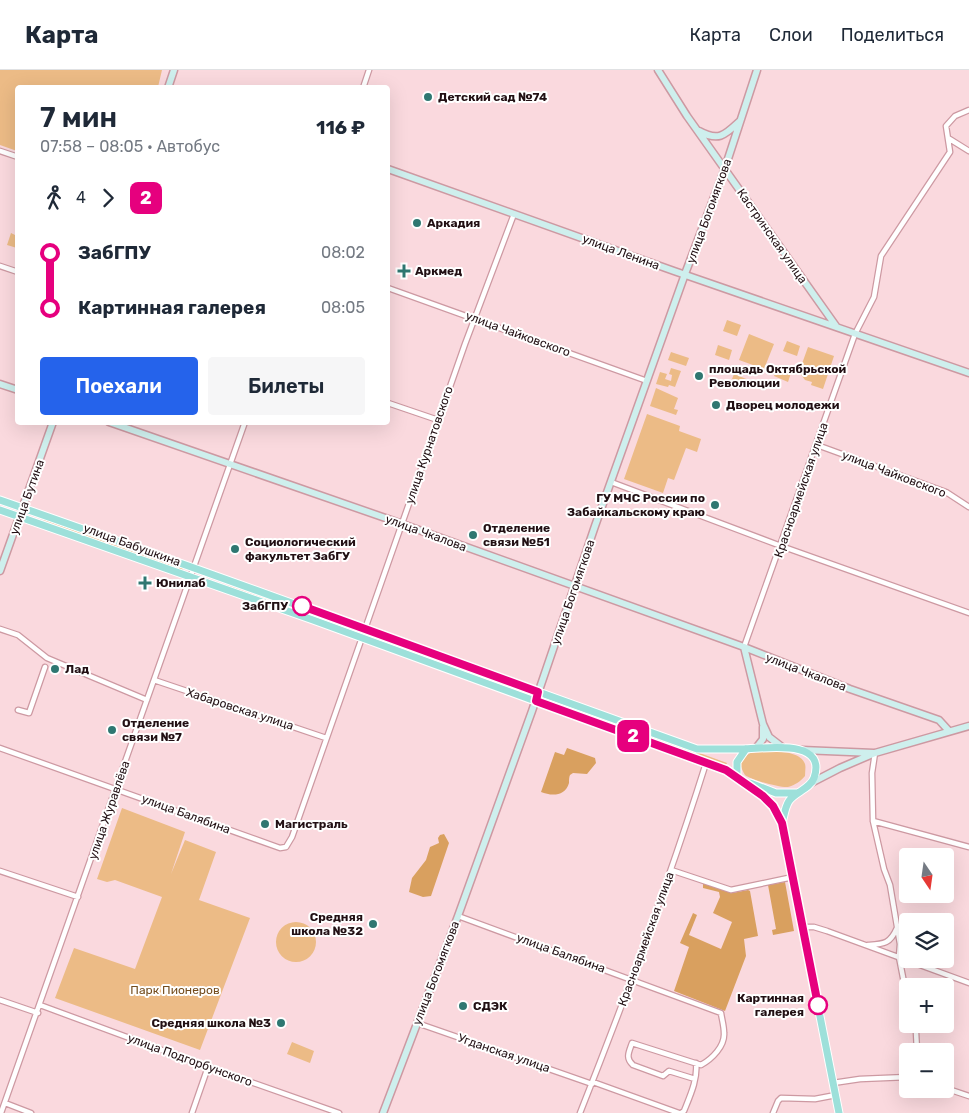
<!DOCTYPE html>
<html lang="ru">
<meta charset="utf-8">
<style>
body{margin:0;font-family:Rubik,sans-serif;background:#f6f6f7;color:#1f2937;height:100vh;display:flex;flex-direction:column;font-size:19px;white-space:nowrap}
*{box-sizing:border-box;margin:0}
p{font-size:16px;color:#747a83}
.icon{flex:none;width:28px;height:28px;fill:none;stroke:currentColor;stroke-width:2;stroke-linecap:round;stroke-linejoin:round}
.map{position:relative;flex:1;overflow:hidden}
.sheet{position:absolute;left:15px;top:15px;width:375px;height:340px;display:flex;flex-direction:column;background:#fff;border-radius:5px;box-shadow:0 5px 20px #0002}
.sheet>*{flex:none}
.badge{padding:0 10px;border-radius:8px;font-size:18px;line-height:32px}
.needle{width:32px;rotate:167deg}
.tools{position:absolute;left:899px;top:778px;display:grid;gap:10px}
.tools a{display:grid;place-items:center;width:55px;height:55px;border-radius:5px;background:#fff;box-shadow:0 5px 20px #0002;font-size:25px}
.map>.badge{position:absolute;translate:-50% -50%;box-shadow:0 0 0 2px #fff}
.legs{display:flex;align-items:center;gap:8px;height:55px;padding:0 25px;font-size:16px}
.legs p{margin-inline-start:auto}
.head{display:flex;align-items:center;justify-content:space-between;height:85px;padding:0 25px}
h1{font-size:28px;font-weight:600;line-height:38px}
.primary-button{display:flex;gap:10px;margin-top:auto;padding:10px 25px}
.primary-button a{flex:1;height:58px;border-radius:5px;background:#2563eb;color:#fff;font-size:20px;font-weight:600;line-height:58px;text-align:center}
.primary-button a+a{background:#f6f6f7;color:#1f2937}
ul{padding:0 25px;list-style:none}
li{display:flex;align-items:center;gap:18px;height:55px;font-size:19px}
li i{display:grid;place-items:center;width:8px;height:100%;margin:0 6px;background:currentColor}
li i::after{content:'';width:12px;height:12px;margin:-6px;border:4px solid;border-radius:50%;background:#fff}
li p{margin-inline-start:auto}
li:first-child i{background:linear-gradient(#0000 50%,currentColor 0)}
li:last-child i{background:linear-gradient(currentColor 50%,#0000 0)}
header{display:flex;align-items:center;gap:30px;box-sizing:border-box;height:70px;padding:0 25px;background:#fff;border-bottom:1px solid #e0e1e3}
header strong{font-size:24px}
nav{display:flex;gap:28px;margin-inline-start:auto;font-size:18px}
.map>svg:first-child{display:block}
.green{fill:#ecbb86}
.forest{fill:#d9a05f}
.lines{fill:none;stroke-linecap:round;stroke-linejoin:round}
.minor-casing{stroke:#cd99a2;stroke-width:7}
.secondary-casing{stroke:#cd99a2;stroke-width:9}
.primary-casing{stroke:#fff;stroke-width:9}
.minor{stroke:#fff;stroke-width:4.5}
.secondary{stroke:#ceefed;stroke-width:6}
.primary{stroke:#9de0da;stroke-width:7}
.line-1-casing{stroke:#fff;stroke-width:11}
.line-1{stroke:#e6007e;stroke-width:8}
.poi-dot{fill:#2f7771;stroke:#fff;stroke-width:2}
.stop-1-dot{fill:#fff;stroke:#e6007e;stroke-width:2.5}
.labels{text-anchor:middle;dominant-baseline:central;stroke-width:4;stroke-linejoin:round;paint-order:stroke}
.poi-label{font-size:12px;font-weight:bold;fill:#221014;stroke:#fff;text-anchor:start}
.street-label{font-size:12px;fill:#221014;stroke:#fff}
.stop-label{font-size:12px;font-weight:bold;fill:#221014;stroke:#fff;text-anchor:end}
.park-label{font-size:12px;fill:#734c1d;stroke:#fff}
</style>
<header>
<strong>Карта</strong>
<nav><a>Карта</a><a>Слои</a><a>Поделиться</a></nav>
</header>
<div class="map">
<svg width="969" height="1043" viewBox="0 0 969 1043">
<rect width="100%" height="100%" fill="#fad9de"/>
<path class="green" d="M 0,0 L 162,0 L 158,17 L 18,18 L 17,81 L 0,75 Z
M 11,163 L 17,166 L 17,178 L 7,175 Z
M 727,250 L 741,255 L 737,266 L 723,261 Z
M 749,264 L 774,274 L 764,299 L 739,290 Z
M 787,271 L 800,276 L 797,286 L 783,281 Z
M 718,275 L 732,280 L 729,290 L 715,285 Z
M 808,277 L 834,286 L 823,319 L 811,315 L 812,312 L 805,310 L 799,302 Z
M 671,282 L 689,288 L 686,296 L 668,290 Z
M 778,295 L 792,300 L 788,312 L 774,306 Z
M 671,298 L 681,301 L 675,317 L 669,315 L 668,317 L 656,314 L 660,302 L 667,304 L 665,309 L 671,311 L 672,305 L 669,304 Z
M 734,304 L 756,313 L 754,317 L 732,309 Z
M 656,318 L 678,328 L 674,339 L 678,340 L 676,345 L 650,336 Z
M 647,344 L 680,356 L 679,361 L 701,369 L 697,382 L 686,378 L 674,410 L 668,408 L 663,423 L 624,409 Z
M 29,445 L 43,450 L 47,450 L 183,498 L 182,501 Z
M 206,509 L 225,515 L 230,516 L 355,560 L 335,554 L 332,554 Z
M 376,570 L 395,576 L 400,575 L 523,620 L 497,611 L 494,612 Z
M 557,631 L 727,693 L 725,697 L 555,635 Z
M 752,682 C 766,682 799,678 805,694 C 806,697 805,702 805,706 C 801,711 795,715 788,717 C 781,718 751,710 745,705 C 743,702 741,697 740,694 L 742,688 Z
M 122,738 L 185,762 L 171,804 L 185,770 L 216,782 L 199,830 L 250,848 L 200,980 L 55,928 L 74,878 L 135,899 L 162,827 L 115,810 L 107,812 L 97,809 Z
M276 872a20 20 0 1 1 40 0a20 20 0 1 1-40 0Z
M 292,972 L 314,981 L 310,993 L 287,984 Z"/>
<path class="forest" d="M 567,678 L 595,688 L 596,693 L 587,704 L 573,703 L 570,705 C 569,707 569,710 569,713 C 565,727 551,726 541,722 L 555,682 L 564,685 Z
M 444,764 L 449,773 L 431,826 L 423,827 L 409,822 L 412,808 L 426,790 L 430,777 L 439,773 L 438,768 L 440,765 Z
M 785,812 L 794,861 L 773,865 L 772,860 L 776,859 L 768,815 Z
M 703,813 L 732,823 L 748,820 L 750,821 L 758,866 L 744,869 L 746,886 L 725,941 L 674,921 L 689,877 L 680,873 L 693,843 L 697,845 L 689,865 L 721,879 L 732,852 L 713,843 L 720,827 L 719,822 L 703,818 Z"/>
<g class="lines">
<defs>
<path id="minor" d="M 363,18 L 369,0
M 948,68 L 969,81
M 0,81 L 18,87
M 0,196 L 18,202
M 388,218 L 647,311
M 388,333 L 438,350
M 817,375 L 946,422 L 969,437
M 611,412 L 781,476 L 969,543
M 0,559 L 18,565 L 47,588 L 147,630
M 744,577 L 855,264 L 874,227 L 881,186 L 950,82 L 946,56 L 955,46 L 969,40
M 154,610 L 326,668
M 18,640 L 29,643 L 45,597
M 0,678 L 280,778 L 286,777 L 292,767 L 465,274 L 514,144
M 875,683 L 872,703 L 873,751 L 884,799 L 890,815 L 900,874 L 899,887 L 908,933
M 873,751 L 969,777
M 671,800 L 731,820 L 793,807
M 0,801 L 78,827
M 458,846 L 721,943 C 722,950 724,956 724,963 C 725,976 712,989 701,995 L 632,973 C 629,982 625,988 633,995 L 663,1006 L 669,1001 L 695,1009
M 802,857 L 814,857 L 827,861 L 969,913
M 868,875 C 884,874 890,874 897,858
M 0,930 L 38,943
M 40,935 L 208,997 L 339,1043
M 417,953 L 592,1014
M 912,954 L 916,962 L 917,981
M 593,1012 L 679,1043
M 833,1013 L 860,1009 L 908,1007
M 945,1018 L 969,1026
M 5,1033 L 31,1043
M 1,1043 L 245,352
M 192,1043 L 208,997
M 580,1043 C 626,927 669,811 706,693
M 681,1043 L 684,1041 C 690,1026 698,1009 696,993
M 773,1043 L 778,1031 L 781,1028 L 815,1029 L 836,1025"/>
<path id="secondary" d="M 658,0 L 687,46 L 836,256
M 168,18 L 174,0
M 699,61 C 719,72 725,65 740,51
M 388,99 L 674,201 L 969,303
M 0,314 L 18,320
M 109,352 L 394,451 L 744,577 L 850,619 L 939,650 L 949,661
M 0,501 L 53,352
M 744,577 L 763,654 L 769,667 L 782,677
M 756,678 L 763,669 L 763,657
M 802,680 L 874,683
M 811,713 L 840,698 L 875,683 L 969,656
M 383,1043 L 458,846 L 532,641 L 595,456 L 685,204 L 725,98 L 757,0"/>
<path id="primary" d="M 0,430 L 194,498 L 697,679 C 712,679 728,679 743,679 C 763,679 828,667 814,708 C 810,719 795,722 789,731 C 785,737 784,746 782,753
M 0,440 L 313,550 L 727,701 L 763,726 L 773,736 L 782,753 L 839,1043
M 737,708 L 737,692 L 746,679
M 750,713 L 776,723 L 797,723"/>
</defs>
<use href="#minor" class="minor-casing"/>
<use href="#secondary" class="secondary-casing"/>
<use href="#primary" class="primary-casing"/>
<use href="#minor" class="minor"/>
<use href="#secondary" class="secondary"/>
<use href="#primary" class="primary"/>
</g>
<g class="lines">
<defs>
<path id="line-1" d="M 302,536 L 538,622 L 536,631 L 726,700 L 763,726 L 773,736 L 782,753 L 818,935"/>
</defs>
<use href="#line-1" class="line-1-casing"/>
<use href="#line-1" class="line-1"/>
</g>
<g class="poi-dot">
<circle cx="428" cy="27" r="5"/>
<circle cx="417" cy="153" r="5"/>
<path d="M401.5 193.5h5v5h5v5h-5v5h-5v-5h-5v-5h5z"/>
<circle cx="699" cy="306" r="5"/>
<circle cx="716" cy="335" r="5"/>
<circle cx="715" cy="435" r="5"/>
<circle cx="473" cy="465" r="5"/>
<circle cx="235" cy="479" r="5"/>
<path d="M142.5 505.5h5v5h5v5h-5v5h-5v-5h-5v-5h5z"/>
<circle cx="55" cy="599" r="5"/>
<circle cx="112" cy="660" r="5"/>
<circle cx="265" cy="754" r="5"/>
<circle cx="373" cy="854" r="5"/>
<circle cx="463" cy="936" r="5"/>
<circle cx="281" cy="953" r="5"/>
</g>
<g class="stop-1-dot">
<circle cx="302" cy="536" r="9"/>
<circle cx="818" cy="935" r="9"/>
</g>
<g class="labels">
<g class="poi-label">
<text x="438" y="27">Детский сад №74</text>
<text x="427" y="153">Аркадия</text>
<text x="415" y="201">Аркмед</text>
<text x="709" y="299">площадь Октябрьской<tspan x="709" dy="14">Революции</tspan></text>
<text x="726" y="335">Дворец молодежи</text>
<text x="705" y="428" text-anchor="end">ГУ МЧС России по<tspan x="705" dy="14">Забайкальскому краю</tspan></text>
<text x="483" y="458">Отделение<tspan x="483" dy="14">связи №51</tspan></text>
<text x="245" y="472">Социологический<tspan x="245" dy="14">факультет ЗабГУ</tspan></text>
<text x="156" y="513">Юнилаб</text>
<text x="65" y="599">Лад</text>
<text x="122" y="653">Отделение<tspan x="122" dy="14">связи №7</tspan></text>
<text x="275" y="754">Магистраль</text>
<text x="363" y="847" text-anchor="end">Средняя<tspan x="363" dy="14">школа №32</tspan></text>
<text x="473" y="936">СДЭК</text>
<text x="271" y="953" text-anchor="end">Средняя школа №3</text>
</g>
<g class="street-label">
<text transform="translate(709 141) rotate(-70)">улица Богомягкова</text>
<text transform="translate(772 166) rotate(55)">Кастринская улица</text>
<text transform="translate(621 182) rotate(20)">улица Ленина</text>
<text transform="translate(518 264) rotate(20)">улица Чайковского</text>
<text transform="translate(429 375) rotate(-71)">улица Курнатовского</text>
<text transform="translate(894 404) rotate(21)">улица Чайковского</text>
<text transform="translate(801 420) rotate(-71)">Красноармейская улица</text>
<text transform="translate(27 427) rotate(-70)">улица Бутина</text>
<text transform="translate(426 463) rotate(20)">улица Чкалова</text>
<text transform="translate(132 475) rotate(20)">улица Бабушкина</text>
<text transform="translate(573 522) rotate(-71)">улица Богомягкова</text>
<text transform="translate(806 602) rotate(21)">улица Чкалова</text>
<text transform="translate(240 639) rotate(18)">Хабаровская улица</text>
<text transform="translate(109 740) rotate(-71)">улица Журавлёва</text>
<text transform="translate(186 744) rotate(20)">улица Балябина</text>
<text transform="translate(646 869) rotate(-70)">Красноармейская улица</text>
<text transform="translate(561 883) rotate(20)">улица Балябина</text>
<text transform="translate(436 903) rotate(-69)">улица Богомягкова</text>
<text transform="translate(504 983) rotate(19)">Угданская улица</text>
<text transform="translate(190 990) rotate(20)">улица Подгорбунского</text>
</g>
<g class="stop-label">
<text x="288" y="536">ЗабГПУ</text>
<text x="804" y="928">Картинная<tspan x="804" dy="14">галерея</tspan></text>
</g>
<g class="park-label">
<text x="175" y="920">Парк Пионеров</text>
</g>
</g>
</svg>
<div class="tools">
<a><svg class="needle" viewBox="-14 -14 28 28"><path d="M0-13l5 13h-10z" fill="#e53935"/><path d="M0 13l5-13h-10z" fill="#747a83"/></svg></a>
<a><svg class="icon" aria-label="layers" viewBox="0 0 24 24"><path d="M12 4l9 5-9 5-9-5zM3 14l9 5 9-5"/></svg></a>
<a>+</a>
<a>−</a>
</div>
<b class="badge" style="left:633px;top:666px;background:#e6007e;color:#fff">2</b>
<section class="sheet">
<div class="head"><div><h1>7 мин</h1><p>07:58 – 08:05 · Автобус</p></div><b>116 ₽</b></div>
<div class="legs"><svg class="icon" aria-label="walk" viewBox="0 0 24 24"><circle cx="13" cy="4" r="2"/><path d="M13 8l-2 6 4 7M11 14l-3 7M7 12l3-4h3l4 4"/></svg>4<svg class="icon" aria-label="forward" viewBox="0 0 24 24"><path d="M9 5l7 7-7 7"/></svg><b class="badge" style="background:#e6007e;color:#fff">2</b></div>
<ul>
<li><i style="color:#e6007e"></i><b>ЗабГПУ</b><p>08:02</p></li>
<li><i style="color:#e6007e"></i><b>Картинная галерея</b><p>08:05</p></li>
</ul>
<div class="primary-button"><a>Поехали</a><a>Билеты</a></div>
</section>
</div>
